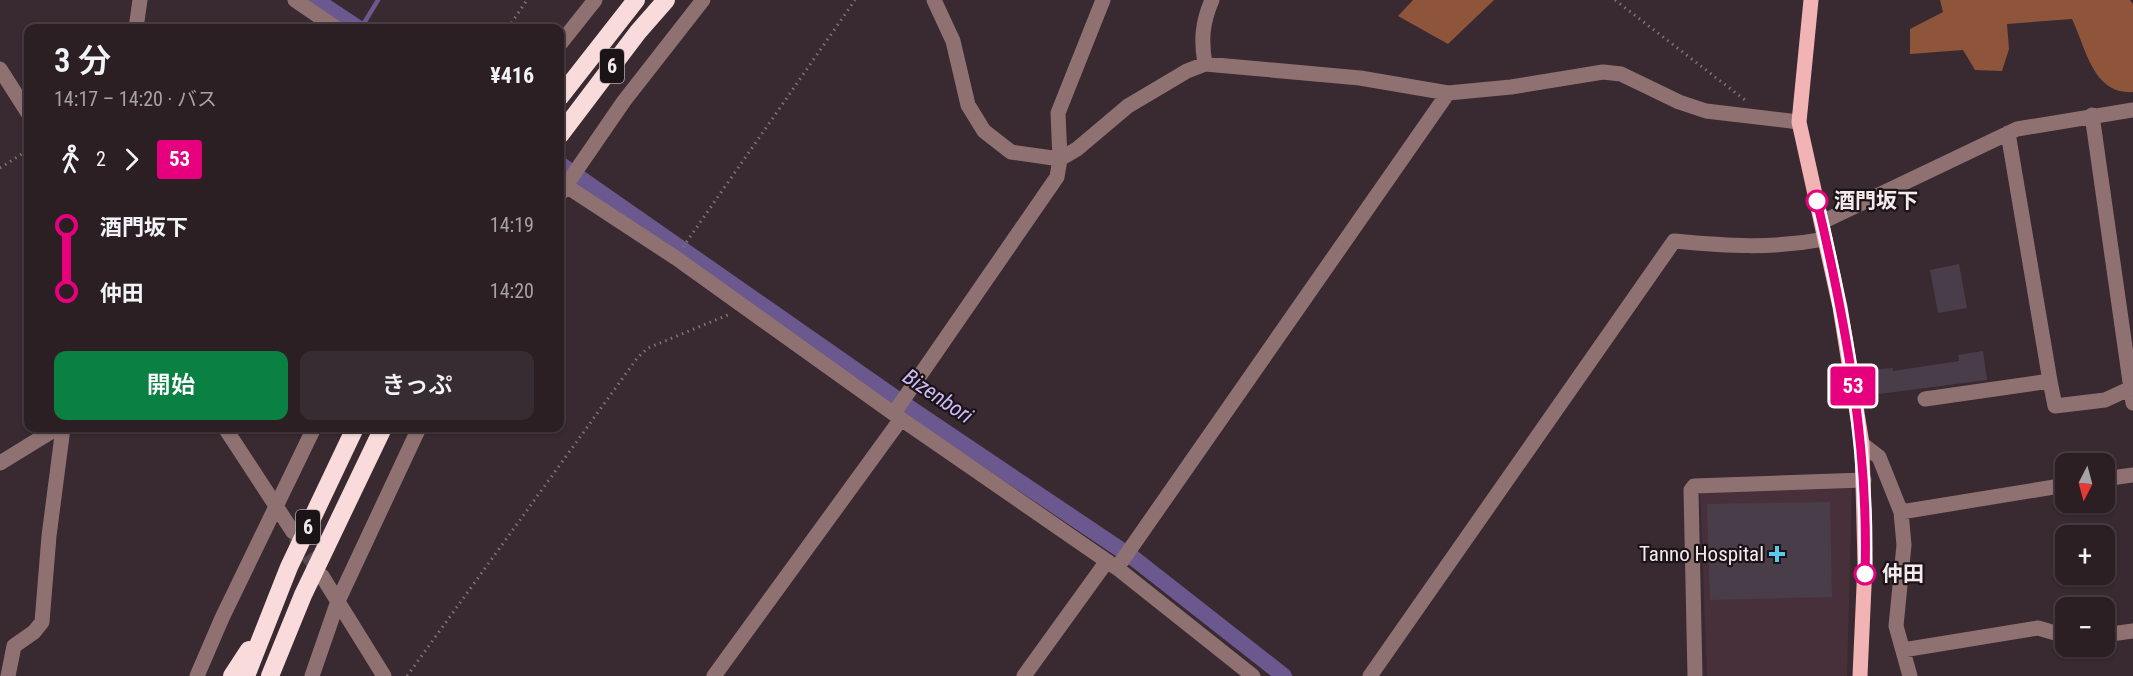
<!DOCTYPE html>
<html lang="ja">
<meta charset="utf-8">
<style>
body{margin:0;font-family:"Roboto Condensed","Noto Sans JP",sans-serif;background:#372c31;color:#f1f3f6;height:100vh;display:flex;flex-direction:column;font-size:22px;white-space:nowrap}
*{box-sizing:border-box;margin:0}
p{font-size:20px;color:#a6a2a6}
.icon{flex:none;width:33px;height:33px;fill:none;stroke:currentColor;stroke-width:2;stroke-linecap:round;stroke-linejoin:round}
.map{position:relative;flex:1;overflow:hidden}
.drawer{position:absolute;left:24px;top:24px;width:540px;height:408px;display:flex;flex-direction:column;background:#2b1f24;border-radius:12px;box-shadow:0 2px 4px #0004,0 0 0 2px #473d41}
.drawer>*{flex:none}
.badge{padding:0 12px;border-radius:4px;font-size:21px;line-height:39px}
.needle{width:39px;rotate:186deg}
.fabs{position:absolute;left:2055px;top:453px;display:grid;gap:12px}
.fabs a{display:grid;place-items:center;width:60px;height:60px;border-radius:12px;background:#2b1f24;box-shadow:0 2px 4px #0004,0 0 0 2px #473d41;font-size:30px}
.map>.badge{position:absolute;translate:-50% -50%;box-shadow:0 0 0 3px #fff}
.legs{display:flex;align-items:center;gap:9px;height:66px;padding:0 30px;font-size:20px}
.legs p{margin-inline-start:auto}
.overview{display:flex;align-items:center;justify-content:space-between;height:102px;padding:0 30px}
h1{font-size:33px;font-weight:600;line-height:45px}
.cta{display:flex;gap:12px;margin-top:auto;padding:12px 30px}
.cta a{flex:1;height:69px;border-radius:12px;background:#0b8043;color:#fff;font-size:24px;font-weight:600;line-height:69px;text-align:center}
.cta a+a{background:#372c31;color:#f1f3f6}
ul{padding:0 30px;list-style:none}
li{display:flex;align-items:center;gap:21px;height:66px;font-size:22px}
li i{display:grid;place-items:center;width:9px;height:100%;margin:0 8px;background:currentColor}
li i::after{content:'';width:15px;height:15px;margin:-8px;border:4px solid;border-radius:50%;background:#2b1f24}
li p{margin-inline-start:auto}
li:first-child i{background:linear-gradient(#0000 50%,currentColor 0)}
li:last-child i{background:linear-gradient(currentColor 50%,#0000 0)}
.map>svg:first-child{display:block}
.built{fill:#47303a}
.forest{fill:#8f553b}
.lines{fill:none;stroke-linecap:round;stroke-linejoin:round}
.stream{stroke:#6a588e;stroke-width:4.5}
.canal{stroke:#6a588e;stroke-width:16}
.building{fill:#4a3d4a}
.minor-tunnel{stroke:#55464c;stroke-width:15;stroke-dasharray:15 8;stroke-linecap:butt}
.path{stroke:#807277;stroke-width:3;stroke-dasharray:1.5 4.5;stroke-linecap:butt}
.minor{stroke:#907171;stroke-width:15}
.major{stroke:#f2b3b4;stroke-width:15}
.highway{stroke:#fadbdb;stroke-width:18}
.line-1-casing{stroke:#fff;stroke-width:14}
.line-1{stroke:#e6007e;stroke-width:9}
.stop-1-dot{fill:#fff;stroke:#e6007e;stroke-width:3}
.poi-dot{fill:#5bc8e7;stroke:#1b1417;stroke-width:2}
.labels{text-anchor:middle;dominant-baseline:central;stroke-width:4.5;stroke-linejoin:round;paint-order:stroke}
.shield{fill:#1b1417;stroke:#b3a9ad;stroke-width:1.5}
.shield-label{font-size:20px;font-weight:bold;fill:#f4e9ed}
.stop-label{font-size:21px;font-weight:bold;fill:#f4e9ed;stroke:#1b1417;text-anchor:start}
.poi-label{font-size:21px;fill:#f4e9ed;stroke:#1b1417;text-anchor:end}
.water-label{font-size:22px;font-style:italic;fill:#ccb8f9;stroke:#1b1417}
</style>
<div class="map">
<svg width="2133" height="676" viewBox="0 0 2133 676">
<rect width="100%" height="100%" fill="#392930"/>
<path class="built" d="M 1852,486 L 1847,676 L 1707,676 L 1700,490 Z"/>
<path class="forest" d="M 1413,0 L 1494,0 L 1448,44 L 1398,16 Z
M 1940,0 L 2130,0 L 2133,4 L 2133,92 C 2093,95 2086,48 2072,19 L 2007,24 L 2009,49 L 2002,71 L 1975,70 L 1963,50 L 1910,54 L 1910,29 L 1943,12 Z"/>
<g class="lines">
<path class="stream" d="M 361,28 L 378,0"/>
<path class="canal" d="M 316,0 L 358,28
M 560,164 L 910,408 L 1136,560 L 1284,676"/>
</g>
<path class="building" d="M 1959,264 L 1967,308 L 1938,313 L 1930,270 Z
M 1983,351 L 1987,380 L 1871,395 L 1869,370 L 1893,368 L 1893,371 L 1959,361 L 1958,355 Z
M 1830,502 L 1832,597 L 1710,600 L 1707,504 Z"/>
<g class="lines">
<path class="minor-tunnel" d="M 295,536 L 322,576"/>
<path class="path" d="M 1615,0 L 1745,100
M 508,28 L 527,0
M 0,168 L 28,150
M 683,247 L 855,0
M 407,676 L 638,357 L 648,348 L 730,314"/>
<path class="minor" d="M 295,0 L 336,28
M 934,0 L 953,41 L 968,105 L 984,131 L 1011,152 L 1060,159 L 1077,149 L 1128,106 L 1187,71 L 1205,64 L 1360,78 L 1448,93 L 1511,87 L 1603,72 L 1621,74 L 1679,102 L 1706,111 L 1799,122
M 136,28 L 140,0
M 560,44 L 595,0
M 1205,64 C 1201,40 1202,23 1212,0
M 0,69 L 28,113
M 2092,115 L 2133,403
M 560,182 L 676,258 L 901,419 L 1117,568 L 1253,676
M 560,194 L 624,101 L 703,0
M 1822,222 L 2017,129 L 2133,110
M 2050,381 L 2055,406 L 2105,400 L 2131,388
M 1925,399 L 2050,381 L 2008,133
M 894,413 L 1057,177 L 1060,159 L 1058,113 L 1103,0
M 225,428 L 293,532
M 1862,444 L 1879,457 L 1901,512 L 1904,545 L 1896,626 L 1910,676
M 0,463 L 57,428
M 2104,479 L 2133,475
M 1901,512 L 2066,485
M 1117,568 L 1448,93
M 322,576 L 384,676
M 2104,635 L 2133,631
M 1903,650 L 2038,628 L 2066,636
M 8,676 L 14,646 L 34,632 L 42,622 L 49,536 L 63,428
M 197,676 L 222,618 L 314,428
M 312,676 L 338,601 L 419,428
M 714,676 L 901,419
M 1024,676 L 1107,561
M 1370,676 L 1674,241 C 1727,246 1772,249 1825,239
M 1695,676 L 1691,490 L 1694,486 L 1864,480"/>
<path class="major" d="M 1811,0 L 1799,122 L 1840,307 L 1862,444 L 1865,564 L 1860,676"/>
<path class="highway" d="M 560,97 L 636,0
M 560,135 L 638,32 L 666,0
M 232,676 L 249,650
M 246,676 L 289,567 L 355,428
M 270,676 L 303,595 L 383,428"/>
</g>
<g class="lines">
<defs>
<path id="line-1" d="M 1817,201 C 1846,324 1869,448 1865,574"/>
</defs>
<use href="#line-1" class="line-1-casing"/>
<use href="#line-1" class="line-1"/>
</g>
<g class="stop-1-dot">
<circle cx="1817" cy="201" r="10"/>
<circle cx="1865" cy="574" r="10"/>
</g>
<path class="poi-dot" d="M1774 545h6v6h6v6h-6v6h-6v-6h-6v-6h6z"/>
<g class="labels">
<g class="shield">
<rect x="600" y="49" width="24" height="34" rx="4.5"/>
<rect x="296" y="510" width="24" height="34" rx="4.5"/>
</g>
<g class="shield-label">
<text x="612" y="66">6</text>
<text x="308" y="527">6</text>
</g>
<g class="stop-label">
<text x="1834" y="201">酒門坂下</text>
<text x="1882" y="574">仲田</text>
</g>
<g class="poi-label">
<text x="1764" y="554">Tanno Hospital</text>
</g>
<g class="water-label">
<text transform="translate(938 396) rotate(34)">Bizenbori</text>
</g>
</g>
</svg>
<div class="fabs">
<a><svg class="needle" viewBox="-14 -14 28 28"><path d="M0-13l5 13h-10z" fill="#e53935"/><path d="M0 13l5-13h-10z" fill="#a6a2a6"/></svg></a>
<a>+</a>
<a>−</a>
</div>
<b class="badge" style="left:1853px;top:386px;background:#e6007e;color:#fff">53</b>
<section class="drawer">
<div class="overview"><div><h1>3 分</h1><p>14:17 – 14:20 · バス</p></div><b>¥416</b></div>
<div class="legs"><svg class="icon" aria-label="walk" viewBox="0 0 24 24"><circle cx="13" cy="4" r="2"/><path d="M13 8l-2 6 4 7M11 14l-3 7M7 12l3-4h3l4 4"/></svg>2<svg class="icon" aria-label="forward" viewBox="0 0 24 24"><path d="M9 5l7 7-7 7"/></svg><b class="badge" style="background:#e6007e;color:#fff">53</b></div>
<ul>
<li><i style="color:#e6007e"></i><b>酒門坂下</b><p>14:19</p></li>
<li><i style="color:#e6007e"></i><b>仲田</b><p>14:20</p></li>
</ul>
<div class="cta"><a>開始</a><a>きっぷ</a></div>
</section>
</div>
